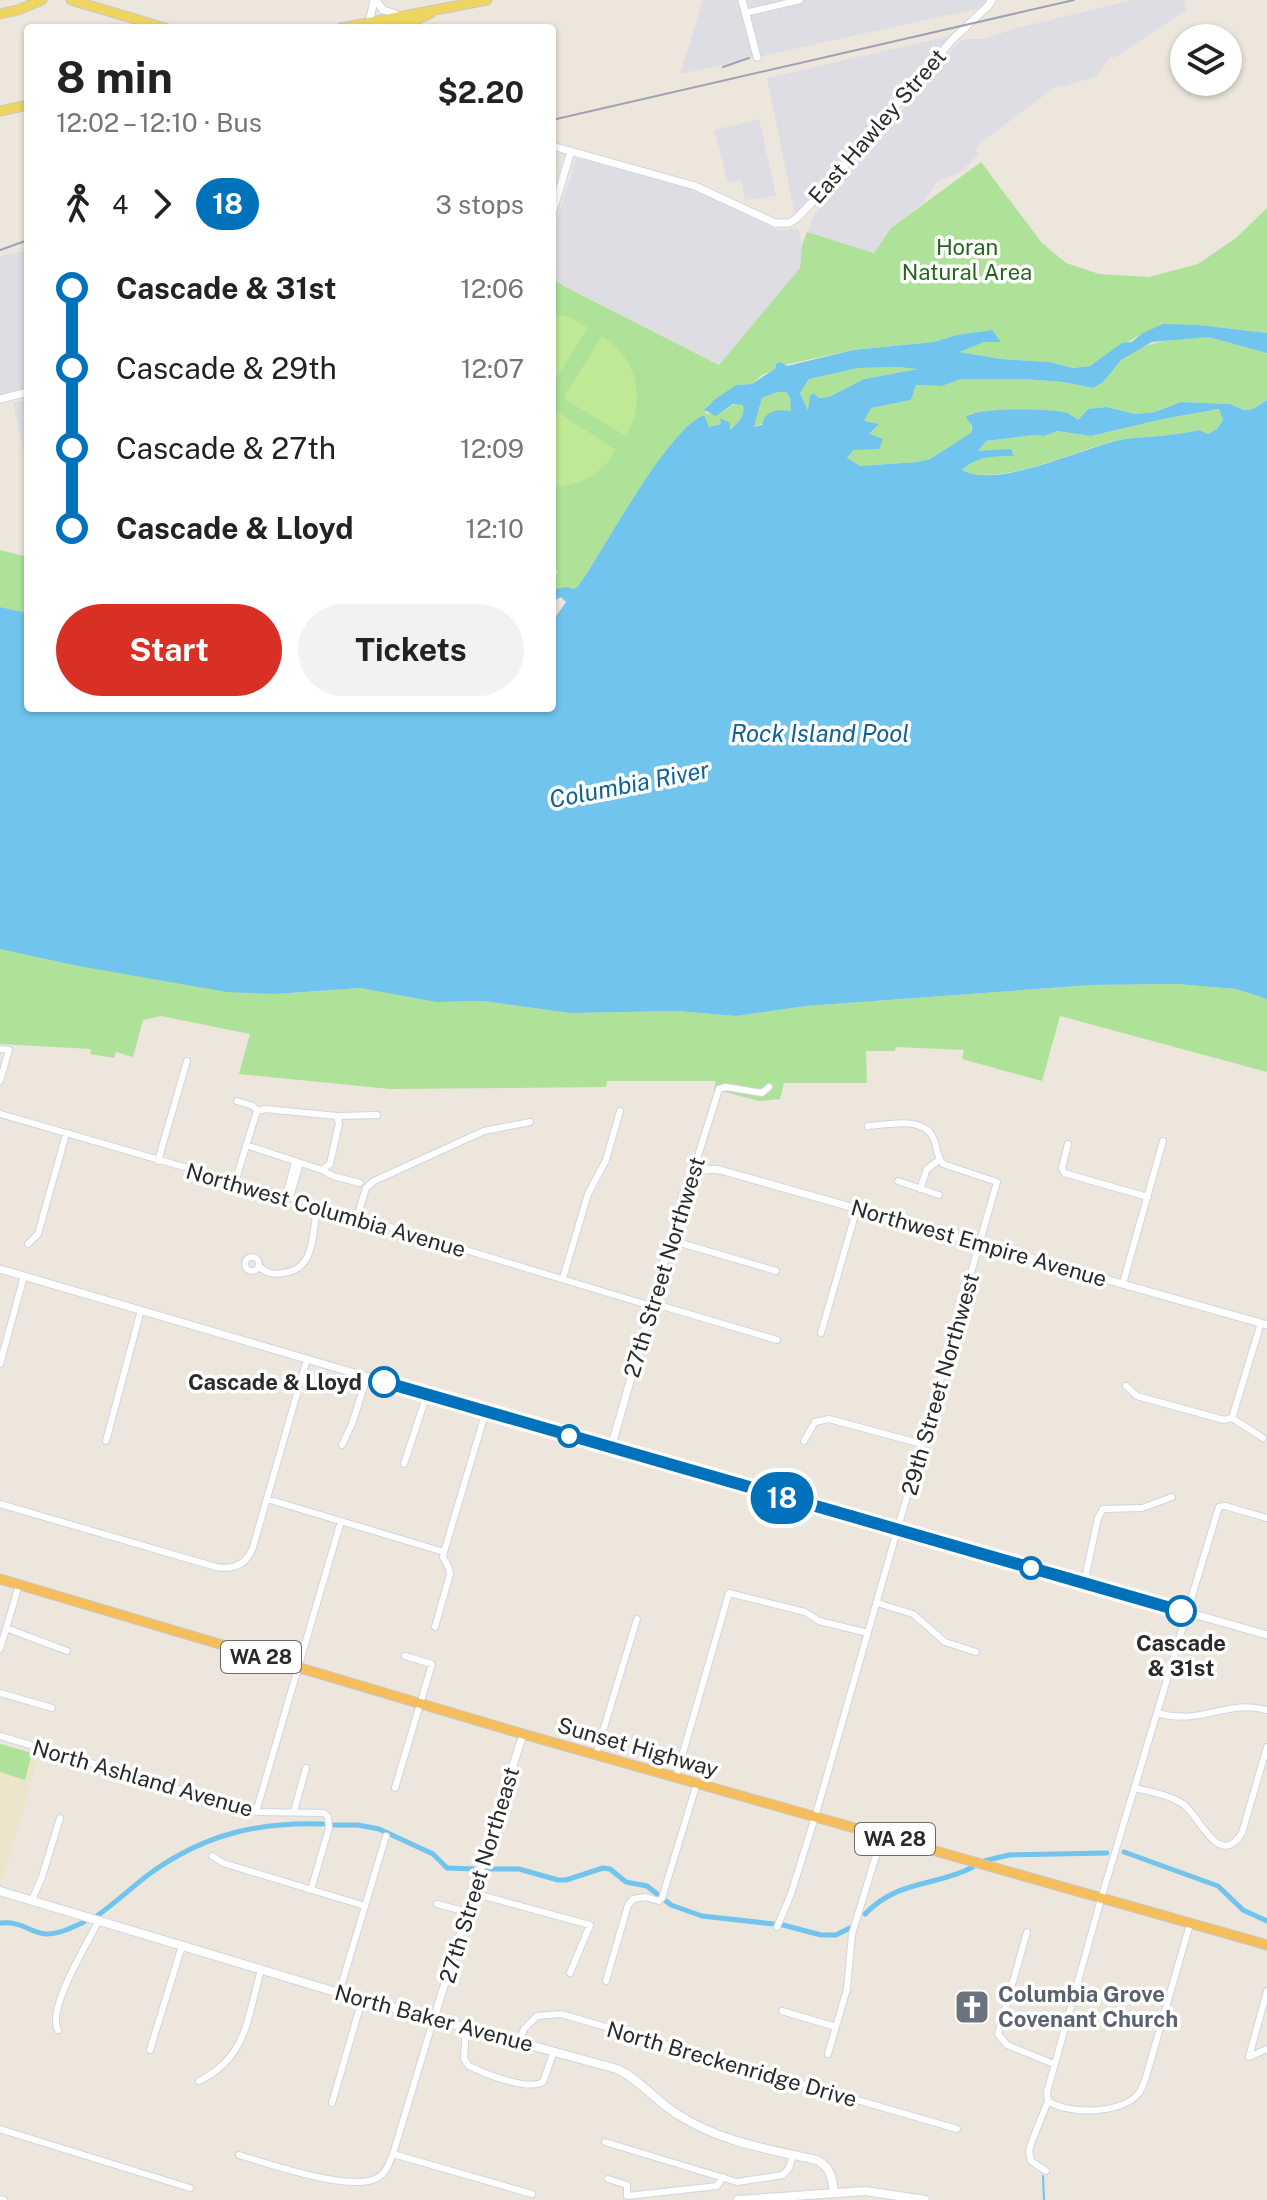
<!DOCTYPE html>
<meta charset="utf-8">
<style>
body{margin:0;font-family:"Public Sans",sans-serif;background:#f2f2f2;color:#222;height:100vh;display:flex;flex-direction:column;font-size:30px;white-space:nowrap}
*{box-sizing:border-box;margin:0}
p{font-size:26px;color:#767676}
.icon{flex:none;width:44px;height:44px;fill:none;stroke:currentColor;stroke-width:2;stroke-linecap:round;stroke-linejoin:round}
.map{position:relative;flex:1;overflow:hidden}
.sheet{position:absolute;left:24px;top:24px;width:532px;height:688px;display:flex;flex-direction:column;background:#fff;border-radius:8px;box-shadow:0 2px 6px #0004}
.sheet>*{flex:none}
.badge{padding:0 16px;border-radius:26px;font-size:28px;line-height:52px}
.fabs{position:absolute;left:1170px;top:24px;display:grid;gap:16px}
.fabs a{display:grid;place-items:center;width:72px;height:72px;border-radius:50%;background:#fff;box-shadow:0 2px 6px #0004;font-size:40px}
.map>.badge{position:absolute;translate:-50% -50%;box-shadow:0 0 0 4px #fff}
.legs{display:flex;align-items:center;gap:12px;height:88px;padding:0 32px;font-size:26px}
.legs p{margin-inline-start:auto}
.overview{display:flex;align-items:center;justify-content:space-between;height:136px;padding:0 32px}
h1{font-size:44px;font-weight:700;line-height:60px}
.primary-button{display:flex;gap:16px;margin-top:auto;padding:16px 32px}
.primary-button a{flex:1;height:92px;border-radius:48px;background:#d93025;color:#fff;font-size:32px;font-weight:700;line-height:92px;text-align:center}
.primary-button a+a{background:#f2f2f2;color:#222}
ul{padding:0 32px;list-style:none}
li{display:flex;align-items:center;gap:28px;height:80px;font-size:30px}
li i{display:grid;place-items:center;width:12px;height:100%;margin:0 10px;background:currentColor}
li i::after{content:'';width:20px;height:20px;margin:-10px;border:6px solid;border-radius:50%;background:#fff}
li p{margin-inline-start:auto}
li:first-child i{background:linear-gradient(#0000 50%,currentColor 0)}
li:last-child i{background:linear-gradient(currentColor 50%,#0000 0)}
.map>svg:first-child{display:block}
.industrial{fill:#dfdde4}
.education{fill:#ede4cc}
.green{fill:#aee299}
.pitch{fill:#c0e995}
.water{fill:#70c4ed;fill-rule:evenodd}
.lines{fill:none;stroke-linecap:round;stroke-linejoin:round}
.stream{stroke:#70c4ed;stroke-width:2}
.canal{stroke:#70c4ed;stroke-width:5}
.minor-casing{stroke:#d1d4e3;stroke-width:8}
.tertiary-casing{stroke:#d1d4e3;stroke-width:9}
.secondary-casing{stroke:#d1d4e3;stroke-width:10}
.primary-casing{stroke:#c8c8c8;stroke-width:11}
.trunk-casing{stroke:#c8c8c8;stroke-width:11}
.minor{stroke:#fff;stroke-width:6}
.tertiary{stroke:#fff;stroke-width:7}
.secondary{stroke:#fff;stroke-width:8}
.primary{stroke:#eed55f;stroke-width:9}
.trunk{stroke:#f5be5b;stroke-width:9}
.rail{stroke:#9fa1b4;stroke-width:2}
.line-1-casing{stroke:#fff;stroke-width:18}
.line-1{stroke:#0072bc;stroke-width:12}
.stop-1-dot{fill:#fff;stroke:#0072bc;stroke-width:4}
.labels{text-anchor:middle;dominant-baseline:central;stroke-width:7;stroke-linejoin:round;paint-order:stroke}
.shield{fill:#fff;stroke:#6a6a6a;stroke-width:2}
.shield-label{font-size:20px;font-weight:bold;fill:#2a2a2a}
.street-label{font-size:22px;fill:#2a2a2a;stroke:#fff}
.park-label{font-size:22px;fill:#26661b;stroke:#fff}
.stop-label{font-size:22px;font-weight:bold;fill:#2a2a2a;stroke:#fff;text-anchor:end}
.worship-label{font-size:22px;font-weight:bold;fill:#5b616d;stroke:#fff;text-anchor:start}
.water-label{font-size:24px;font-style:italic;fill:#0f6199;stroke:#fff}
</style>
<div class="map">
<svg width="1267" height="2200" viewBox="0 0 1267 2200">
<rect width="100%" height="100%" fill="#ece6dc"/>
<path class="industrial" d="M 703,0 L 987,0 L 980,8 L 680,74 Z
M 1132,0 L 1184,0 L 1186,10 L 1114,58 L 1111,56 L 1097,76 L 1062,87 L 1059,84 L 979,144 L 975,150 L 979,154 L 962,171 L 937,182 L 924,202 L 891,228 L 874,253 L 807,232 L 814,214 L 959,42 L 966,39 L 984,39 L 1017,28 Z
M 953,35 L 823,187 L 795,215 L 767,78 Z
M 759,119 L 776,196 L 745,200 L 741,180 L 728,182 L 714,130 Z
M 576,158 L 694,189 L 777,230 L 798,229 L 802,245 L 801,268 L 720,365 L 552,280 L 552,237 Z
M 28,250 L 28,389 L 0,395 L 0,256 Z
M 28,400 L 28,471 L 13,403 Z"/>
<path class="education" d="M 0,1743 L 39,1755 L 1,1886 L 0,1885 Z"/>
<path class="green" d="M 981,162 L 1042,243 L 1066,263 L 1099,274 L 1149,277 L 1198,264 L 1236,238 L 1267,208 L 1267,333 L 1199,325 L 1141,334 L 1090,366 L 1074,368 L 1050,362 L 1001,359 L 959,352 L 959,350 L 984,342 L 1001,342 L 991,330 L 956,335 L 934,342 L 853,350 L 784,365 L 762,375 L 752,384 L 736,385 L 707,406 L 705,413 C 722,416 721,411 735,404 L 744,405 C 745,416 737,423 730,430 L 721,424 L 708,427 L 708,424 L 693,422 L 672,444 L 647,480 L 578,586 L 574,589 L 552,590 L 552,578 L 558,572 L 552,566 L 552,280 L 719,365 L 800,268 L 802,245 L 807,232 L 874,253 L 891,228 Z
M 1208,337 L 1267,353 L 1267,400 L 1253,409 L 1244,410 L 1230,404 L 1181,402 L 1155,412 L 1135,414 L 1106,407 L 1088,409 L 1078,420 C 1053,404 998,409 969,414 L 972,432 L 930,459 L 917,462 L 860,466 L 847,458 L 878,425 L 863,422 L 871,408 L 911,400 L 916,385 L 942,386 L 961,379 L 1024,379 L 1063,382 L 1093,388 C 1106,380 1112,367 1124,358 C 1149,339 1178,339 1208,337 Z
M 899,367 L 923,368 L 864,379 L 829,397 L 818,398 L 808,413 L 800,392 L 809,379 L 858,368 Z
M 778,392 L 786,392 L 790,398 L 792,412 L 754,427 L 762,398 Z
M 1220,409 L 1223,420 L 1217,429 L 1208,434 L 1199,430 C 1174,436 1149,436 1124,439 C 1082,446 1002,489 962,470 L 970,462 L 993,456 L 976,451 L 986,441 L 1033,435 L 1044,436 L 1056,431 L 1091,436 L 1163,419 Z
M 0,550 L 28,557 L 28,613 L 0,607 Z
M 0,949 L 73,965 L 276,994 L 360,988 L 436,1002 L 483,1001 L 570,1013 L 677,1011 L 736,1016 L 806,1006 L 1091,985 L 1176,984 L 1236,989 L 1267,999 L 1267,1072 L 1060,1016 L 1042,1081 L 962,1059 L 964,1050 L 896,1047 L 895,1051 L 866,1051 L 867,1083 L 784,1083 L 780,1099 L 759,1101 L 714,1089 L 716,1081 L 607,1081 L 606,1087 L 390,1089 L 239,1074 L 250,1034 L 161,1016 L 143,1020 L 133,1057 L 116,1052 L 114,1058 L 90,1054 L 91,1049 L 0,1044 Z
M 0,1744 L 32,1753 L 25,1780 L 0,1772 Z"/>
<path class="pitch" d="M 552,314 L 569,317 L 588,328 L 552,385 Z
M 602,336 C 637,357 647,400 626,436 L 566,400 L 565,395 Z
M 559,413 L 616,450 C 602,474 581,486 553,487 L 552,414 Z"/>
<path class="water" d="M 1163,324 L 1199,325 L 1267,333 L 1267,353 L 1208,337 L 1152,342 L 1121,360 L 1103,382 L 1093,388 L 1063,382 L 1024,379 L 961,379 L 942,386 L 916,385 L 911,400 L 871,408 L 864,421 L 879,424 L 869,434 L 883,439 L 879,449 L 854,450 L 847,458 L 860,466 L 917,462 L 930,459 L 972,432 L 972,426 L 966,417 C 978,407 1050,408 1067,413 C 1068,413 1077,419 1078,420 L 1088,409 L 1106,407 L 1135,414 L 1155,412 L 1181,402 L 1230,404 L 1244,410 L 1253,409 L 1267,400 L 1267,999 L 1236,989 L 1176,984 L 1091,985 L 806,1006 L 736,1016 L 677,1011 L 570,1013 L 483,1001 L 436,1002 L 360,988 L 276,994 L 227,992 L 73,965 L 0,949 L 0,607 L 28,613 L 28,708 L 552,708 L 552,622 L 566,602 L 561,597 L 552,602 L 552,590 L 566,587 L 574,589 L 578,586 C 606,548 665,432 704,415 L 709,427 L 721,424 L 720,418 L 730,423 L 730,430 C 737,423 746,416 743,405 L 733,404 L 716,416 L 704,410 L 714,400 L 736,385 L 752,384 L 776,368 L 776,364 L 780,362 L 787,366 L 853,350 L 934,342 L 956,335 L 992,330 L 1001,342 L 984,342 L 959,352 L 1001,359 L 1050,362 L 1073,368 L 1090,366 L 1122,343 L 1132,342 L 1141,334 ZM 899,367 L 918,369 L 864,379 L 829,397 L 818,398 L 814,393 L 810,396 L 808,411 L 800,393 L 809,379 L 858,368 ZM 778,392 L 786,392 L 790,398 L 791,411 C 778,409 765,410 762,425 L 754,427 L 762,398 ZM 1219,409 L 1223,420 L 1217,429 L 1208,434 L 1199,430 C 1174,436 1149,436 1125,439 C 1084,446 1000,490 962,470 C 976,456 996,456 1014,456 L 1011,449 L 978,451 L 986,441 L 1033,435 L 1044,436 L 1057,431 L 1091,436 L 1163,419 Z"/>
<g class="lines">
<path class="stream" d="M 1043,2176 L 1044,2200"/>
<path class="canal" d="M 332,1825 L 358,1825 L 379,1829 L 433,1854 L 447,1868 L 475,1869
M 1124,1852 L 1218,1886 L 1243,1910 L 1267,1921
M 984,1861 L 1009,1855 L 1107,1853
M 486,1869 L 519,1869 L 558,1880 L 566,1880 L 603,1868 L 610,1869 L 626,1882 L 647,1886 L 671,1905 L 702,1916 L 783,1925 L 821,1935 L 836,1935 L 850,1928
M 865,1914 C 899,1879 935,1887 973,1867
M 98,1915 C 117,1902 134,1885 152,1872 C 206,1834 258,1822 323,1824
M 0,1923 C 23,1921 28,1932 45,1934 C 59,1935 72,1927 84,1922"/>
<defs>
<path id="minor" d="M 745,13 L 800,0
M 0,1049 L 9,1050 L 0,1081
M 237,1101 L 253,1106 L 257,1111
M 0,1114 L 357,1217 L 651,1306
M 337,1116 L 377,1115
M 1068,1144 L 1062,1168 L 1064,1173 L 1148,1197
M 158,1161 L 187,1061
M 322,1170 L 333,1176 L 360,1183
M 692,1175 L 719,1089 L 726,1087 L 762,1093 L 769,1087
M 898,1181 L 939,1195
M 235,1182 L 257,1111 L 265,1109 L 337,1116 L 339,1123 L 330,1164 L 322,1170 L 246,1145
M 920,1189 L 927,1169 L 939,1160
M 286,1196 L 295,1162
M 290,1197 L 300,1163
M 357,1217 L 366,1188 L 374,1181 L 484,1131 L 530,1122
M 670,1240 L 776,1271
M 28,1244 L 38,1234 L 66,1134
M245 1264a7 7 0 1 1 14 0a7 7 0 1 1-14 0Z
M 259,1267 C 267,1273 273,1275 283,1273 C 318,1269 311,1230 318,1206
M 563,1278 L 588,1194 L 606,1160 L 620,1111
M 1123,1283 L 1163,1141
M 652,1303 L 777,1340
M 821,1333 L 857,1208
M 0,1364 L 24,1276
M 1126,1386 L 1137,1396 L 1224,1420 L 1232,1418 L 1261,1323
M 1232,1418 L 1263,1438
M 106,1441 L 141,1310
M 804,1441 L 815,1422 L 829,1419 L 922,1444
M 342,1445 L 352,1424 L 367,1377
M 404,1464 L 427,1394
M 267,1499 L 444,1552
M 0,1504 L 216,1567 C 234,1570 247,1564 253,1547 L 307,1359
M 444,1552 L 486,1411
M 1084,1583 L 1098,1518 L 1103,1509 L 1142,1508 L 1172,1497
M 877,1603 L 913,1614 L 945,1642 L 976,1652
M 435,1627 L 450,1574 L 449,1568 L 443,1557 L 444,1552
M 6,1628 L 67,1651
M 0,1649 L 19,1585
M 0,1693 L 52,1708
M 1157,1713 C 1202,1726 1226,1699 1267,1710
M 0,1736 L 256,1812 L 324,1813 L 328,1817 L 329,1828 L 311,1890
M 596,1754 L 637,1619
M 676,1777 L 729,1593 L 805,1612 L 819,1621 L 868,1633
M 395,1788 L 432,1664 L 405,1656
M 1135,1788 C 1151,1792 1170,1795 1183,1804 C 1200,1816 1219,1870 1242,1833 L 1267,1747
M 294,1811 L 306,1768
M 256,1812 L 341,1521
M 212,1856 L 223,1863 L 365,1906
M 473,1893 L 590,1925 L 570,1973
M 32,1900 L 42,1877 L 60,1818
M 437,1904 L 467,1912
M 1190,1924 L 1146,2077 C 1144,2082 1142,2090 1138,2094 C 1122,2114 1068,2115 1048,2101 L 1047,2092 L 1101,1899 L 1217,1513 L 1219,1507 L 1225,1506 L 1267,1518
M 777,1927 L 791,1894 L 815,1817 L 997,1182 L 943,1164 C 935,1155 938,1143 931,1134 C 919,1117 886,1125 868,1126
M 1027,1932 L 998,2034 L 1007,2045 L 1054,2064
M 606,1981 L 628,1905 L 633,1899 L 646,1897 L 659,1901 L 662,1898 L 697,1783
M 339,1993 L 386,1836
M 782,2011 L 836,2027
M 466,2027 L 464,2059 L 469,2066 C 485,2074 528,2091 543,2082 L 554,2051
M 58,2030 C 46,2009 89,1941 99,1920
M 519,2042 L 524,2029 L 537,2016 L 561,2014 L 957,2129
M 150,2050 L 182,1946
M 828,2054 L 847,1989 L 852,1934 L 882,1836
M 1249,2057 L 1267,1991
M 1249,2057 L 1267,2049
M 199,2081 C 248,2057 247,2017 261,1970
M 332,2103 L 362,2000
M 0,2129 L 190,2188
M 605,2142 L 737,2182 L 783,2175 L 789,2168 L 793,2155
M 393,2154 L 532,2194
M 239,2155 C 269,2164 347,2191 375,2179 C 386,2174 389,2164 393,2154 L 434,2018
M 1046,2171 L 1031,2161 L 1029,2151 L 1032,2141 L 1048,2101
M 608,2179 L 627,2185 L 627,2196 L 717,2186 L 723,2177
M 0,2199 L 4,2200"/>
<path id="tertiary" d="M 376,0 L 383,10 L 398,15
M 742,0 L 757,57
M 368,28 L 374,0
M 552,146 L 695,186 L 775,223 L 789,223 L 797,218 L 819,195 L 952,40 L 988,6 L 992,0
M 552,214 L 571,151
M 0,399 L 28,392
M 0,1269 L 586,1441 L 1267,1635
M 611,1448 L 684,1192 C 691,1174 700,1167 720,1170 L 1267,1325
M 434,2018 L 523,1734"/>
<path id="secondary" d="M 0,1891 L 339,1993 L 617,2069 C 639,2079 656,2101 677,2114 C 720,2142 768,2149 817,2160 C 831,2168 832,2177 834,2192
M 738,2200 L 865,2191 L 925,2200"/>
<path id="primary" d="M 71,0 L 165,28
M 0,14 L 18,10 L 42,0
M 341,28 L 487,0
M 381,28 L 412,22 L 431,13
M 0,111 L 28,105"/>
<path id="trunk" d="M 0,1579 L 523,1734 L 1267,1945"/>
</defs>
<use href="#minor" class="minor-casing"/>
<use href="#tertiary" class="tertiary-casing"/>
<use href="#secondary" class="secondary-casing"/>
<use href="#primary" class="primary-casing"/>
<use href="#trunk" class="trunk-casing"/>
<use href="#minor" class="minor"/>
<use href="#tertiary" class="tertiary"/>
<use href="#secondary" class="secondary"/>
<use href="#primary" class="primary"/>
<use href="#trunk" class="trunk"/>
<path class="rail" d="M 723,67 L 749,58
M 552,120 L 1074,0
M 0,250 L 28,240"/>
</g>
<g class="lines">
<defs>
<path id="line-1" d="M 384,1382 L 1181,1611"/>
</defs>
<use href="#line-1" class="line-1-casing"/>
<use href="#line-1" class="line-1"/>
</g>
<defs>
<symbol id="church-square" viewBox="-11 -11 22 22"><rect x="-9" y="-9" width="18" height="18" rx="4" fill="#6b7280" stroke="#fff"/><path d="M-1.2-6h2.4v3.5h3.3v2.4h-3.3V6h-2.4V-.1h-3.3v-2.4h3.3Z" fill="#fff"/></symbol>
</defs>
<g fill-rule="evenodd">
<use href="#church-square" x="952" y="1987" width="40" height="40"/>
</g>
<g class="stop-1-dot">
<circle cx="384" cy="1382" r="14"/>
<circle cx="569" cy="1436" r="10"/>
<circle cx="1031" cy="1568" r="10"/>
<circle cx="1181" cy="1611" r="14"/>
</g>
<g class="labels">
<g class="shield">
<rect x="221" y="1641" width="80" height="32" rx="6"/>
<rect x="855" y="1823" width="80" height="32" rx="6"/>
</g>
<g class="shield-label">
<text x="261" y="1657">WA 28</text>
<text x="895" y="1839">WA 28</text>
</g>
<g class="street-label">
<text transform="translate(877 126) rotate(-49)">East Hawley Street</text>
<text transform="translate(326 1210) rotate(16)">Northwest Columbia Avenue</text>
<text transform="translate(979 1243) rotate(16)">Northwest Empire Avenue</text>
<text transform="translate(664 1267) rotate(-73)">27th Street Northwest</text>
<text transform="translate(940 1384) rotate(-74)">29th Street Northwest</text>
<text transform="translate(638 1747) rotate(16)">Sunset Highway</text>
<text transform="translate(143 1778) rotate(16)">North Ashland Avenue</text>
<text transform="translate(479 1875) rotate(-73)">27th Street Northeast</text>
<text transform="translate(434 2018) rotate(15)">North Baker Avenue</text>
<text transform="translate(732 2064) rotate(16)">North Breckenridge Drive</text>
</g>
<g class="park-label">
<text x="967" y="247">Horan<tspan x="967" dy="25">Natural Area</tspan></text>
</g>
<g class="stop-label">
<text x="362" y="1382">Cascade &amp; Lloyd</text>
<text x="1181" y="1643" text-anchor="middle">Cascade<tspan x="1181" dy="25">&amp; 31st</tspan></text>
</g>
<g class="worship-label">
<text x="998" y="1994">Columbia Grove<tspan x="998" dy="25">Covenant Church</tspan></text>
</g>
<g class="water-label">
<text x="820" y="733">Rock Island Pool</text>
<text transform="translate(629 784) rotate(-11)">Columbia River</text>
</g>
</g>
</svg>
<div class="fabs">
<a><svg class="icon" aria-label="layers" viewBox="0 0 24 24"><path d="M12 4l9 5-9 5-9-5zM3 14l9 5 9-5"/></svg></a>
</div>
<b class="badge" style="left:782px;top:1498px;background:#0072bc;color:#fff">18</b>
<section class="sheet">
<div class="overview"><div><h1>8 min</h1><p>12:02 – 12:10 · Bus</p></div><b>$2.20</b></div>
<div class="legs"><svg class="icon" aria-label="walk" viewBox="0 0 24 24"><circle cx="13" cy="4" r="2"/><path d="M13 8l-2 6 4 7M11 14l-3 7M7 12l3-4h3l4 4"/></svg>4<svg class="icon" aria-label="forward" viewBox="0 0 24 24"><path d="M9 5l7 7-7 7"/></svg><b class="badge" style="background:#0072bc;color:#fff">18</b><p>3 stops</p></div>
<ul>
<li><i style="color:#0072bc"></i><b>Cascade &amp; 31st</b><p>12:06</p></li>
<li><i style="color:#0072bc"></i><span>Cascade &amp; 29th</span><p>12:07</p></li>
<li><i style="color:#0072bc"></i><span>Cascade &amp; 27th</span><p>12:09</p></li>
<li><i style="color:#0072bc"></i><b>Cascade &amp; Lloyd</b><p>12:10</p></li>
</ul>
<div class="primary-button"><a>Start</a><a>Tickets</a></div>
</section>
</div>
